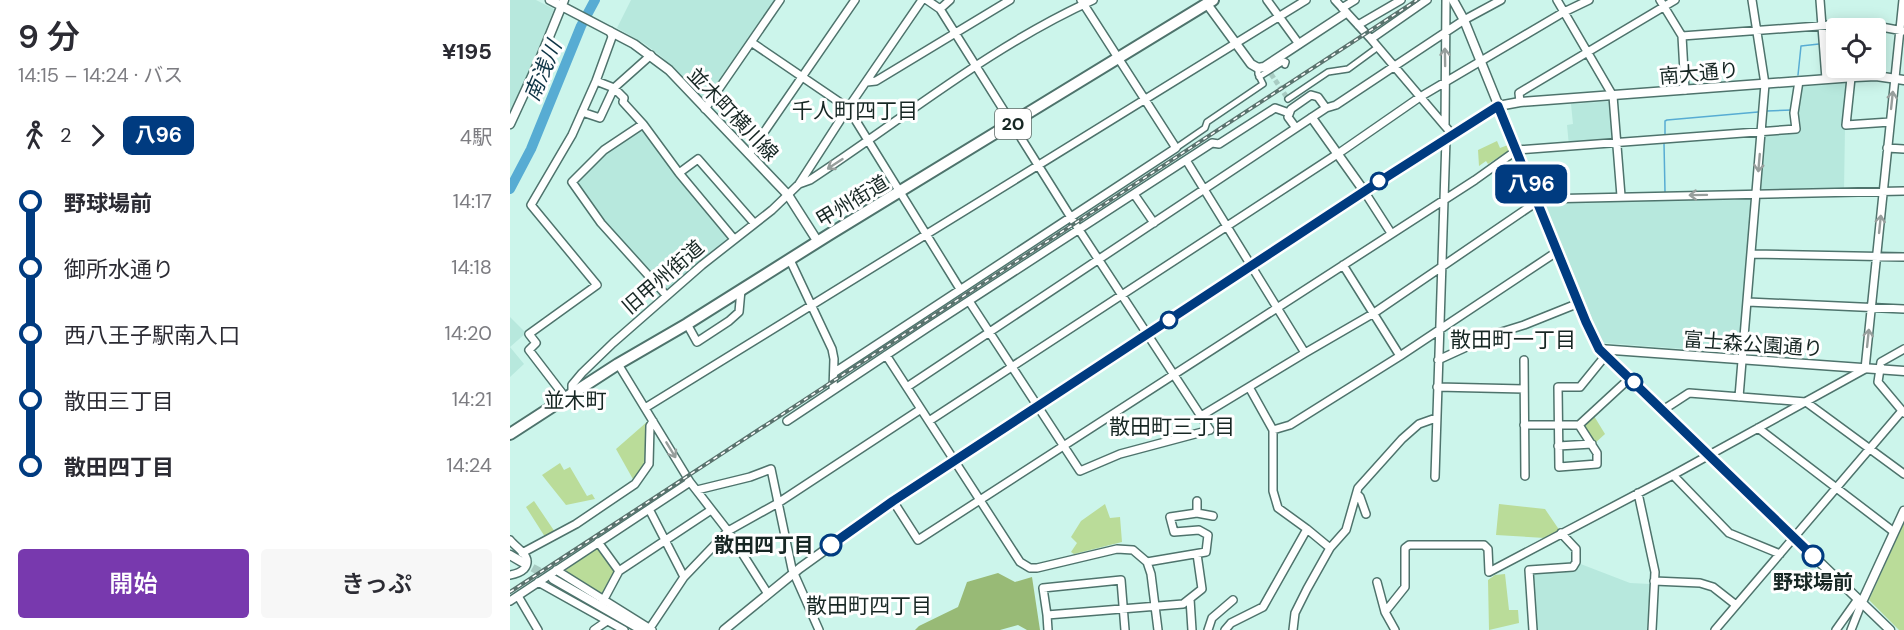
<!DOCTYPE html>
<html lang="ja">
<meta charset="utf-8">
<style>
body{margin:0;font-family:"DM Sans","Noto Sans JP",sans-serif;background:#f7f7f7;color:#2b2b33;height:100vh;display:flex;flex-direction:column;font-size:22px;white-space:nowrap}
*{box-sizing:border-box;margin:0}
p{font-size:20px;color:#7c7c81}
.icon{flex:none;width:33px;height:33px;fill:none;stroke:currentColor;stroke-width:2;stroke-linecap:round;stroke-linejoin:round}
.map{position:relative;flex:1;overflow:hidden}
.details{display:flex;flex-direction:column;background:#fff;width:510px}
.details>*{flex:none}
.badge{padding:0 12px;border-radius:9px;font-size:21px;line-height:39px}
.buttons{position:absolute;left:1316px;top:18px;display:grid;gap:12px}
.buttons a{display:grid;place-items:center;width:60px;height:60px;border-radius:6px;background:#fff;box-shadow:0 3px 15px #0003;font-size:30px}
.map>.badge{position:absolute;translate:-50% -50%;box-shadow:0 0 0 3px #fff}
.legs{display:flex;align-items:center;gap:9px;height:66px;padding:0 18px;font-size:20px}
.legs p{margin-inline-start:auto}
.head{display:flex;align-items:center;justify-content:space-between;height:102px;padding:0 18px}
h1{font-size:33px;font-weight:600;line-height:45px}
.primary-button{display:flex;gap:12px;margin-top:auto;padding:12px 18px}
.primary-button a{flex:1;height:69px;border-radius:6px;background:#7839ae;color:#fff;font-size:24px;font-weight:600;line-height:69px;text-align:center}
.primary-button a+a{background:#f7f7f7;color:#2b2b33}
ul{padding:0 18px;list-style:none}
li{display:flex;align-items:center;gap:21px;height:66px;font-size:22px}
li i{display:grid;place-items:center;width:9px;height:100%;margin:0 8px;background:currentColor}
li i::after{content:'';width:15px;height:15px;margin:-8px;border:4px solid;border-radius:50%;background:#fff}
li p{margin-inline-start:auto}
li:first-child i{background:linear-gradient(#0000 50%,currentColor 0)}
li:last-child i{background:linear-gradient(currentColor 50%,#0000 0)}
main{display:flex;flex:1;min-height:0}
.map>svg:first-child{display:block}
.built{fill:#b7e8dd}
.green{fill:#badc99}
.forest{fill:#98ba76}
.lines{fill:none;stroke-linecap:round;stroke-linejoin:round}
.stream{stroke:#57acd3;stroke-width:1.5}
.river{stroke:#57acd3;stroke-width:10}
.pedestrian-tunnel{stroke:#a8ccc3;stroke-width:5;stroke-dasharray:5 2.5;stroke-linecap:butt}
.tertiary-tunnel{stroke:#a8ccc3;stroke-width:8;stroke-dasharray:8 4;stroke-linecap:butt}
.pedestrian-casing{stroke:#4e736c;stroke-width:8}
.minor-casing{stroke:#4e736c;stroke-width:10}
.tertiary-casing{stroke:#4e736c;stroke-width:11}
.trunk-casing{stroke:#4e736c;stroke-width:14}
.pedestrian{stroke:#fff;stroke-width:5}
.minor{stroke:#fff;stroke-width:7}
.tertiary{stroke:#fff;stroke-width:8}
.trunk{stroke:#fff;stroke-width:10}
.rail-casing{stroke:#59726d;stroke-width:4}
.rail{stroke:#fff;stroke-width:1.5;stroke-dasharray:4.5;stroke-linecap:butt}
.oneway{stroke:#979e9c}
.line-1-casing{stroke:#fff;stroke-width:14}
.line-1{stroke:#003b80;stroke-width:9}
.stop-1-dot{fill:#fff;stroke:#003b80;stroke-width:3}
.labels{text-anchor:middle;dominant-baseline:central;stroke-width:6;stroke-linejoin:round;paint-order:stroke}
.shield{fill:#fff;stroke:#5d6866;stroke-width:1.5}
.shield-label{font-size:18px;font-weight:bold;fill:#172724}
.street-label{font-size:20px;fill:#172724;stroke:#fff}
.stop-label{font-size:20px;font-weight:bold;fill:#172724;stroke:#fff;text-anchor:end}
.water-label{font-size:21px;font-style:italic;fill:#0d3445;stroke:#fff}
.neighbourhood-label{font-size:21px;fill:#172724;stroke:#fff}
</style>
<main>
<section class="details">
<div class="head"><div><h1>9 分</h1><p>14:15 – 14:24 · バス</p></div><b>¥195</b></div>
<div class="legs"><svg class="icon" aria-label="walk" viewBox="0 0 24 24"><circle cx="13" cy="4" r="2"/><path d="M13 8l-2 6 4 7M11 14l-3 7M7 12l3-4h3l4 4"/></svg>2<svg class="icon" aria-label="forward" viewBox="0 0 24 24"><path d="M9 5l7 7-7 7"/></svg><b class="badge" style="background:#003b80;color:#fff">八96</b><p>4駅</p></div>
<ul>
<li><i style="color:#003b80"></i><b>野球場前</b><p>14:17</p></li>
<li><i style="color:#003b80"></i><span>御所水通り</span><p>14:18</p></li>
<li><i style="color:#003b80"></i><span>西八王子駅南入口</span><p>14:20</p></li>
<li><i style="color:#003b80"></i><span>散田三丁目</span><p>14:21</p></li>
<li><i style="color:#003b80"></i><b>散田四丁目</b><p>14:24</p></li>
</ul>
<div class="primary-button"><a>開始</a><a>きっぷ</a></div>
</section>
<div class="map">
<svg width="1394" height="630" viewBox="0 0 1394 630">
<rect width="100%" height="100%" fill="#ccf5eb"/>
<path class="built" d="M 0,0 L 26,0 L 44,9 L 22,65 L 0,112 Z
M 121,0 L 267,0 L 197,102 L 152,57 L 135,44 L 107,28 Z
M 1340,83 L 1335,127 L 1334,191 L 1246,193 L 1251,132 L 1286,129 L 1288,87 Z
M 1104,101 L 1107,143 L 1059,146 L 1057,125 L 1063,124 L 1061,104 Z
M 131,127 L 219,239 L 161,289 L 155,289 L 98,226 L 65,182 L 95,152 Z
M 1239,197 L 1241,199 L 1229,351 L 1227,353 L 1095,343 L 1091,340 L 1035,205 L 1036,203 Z
M 0,317 L 16,333 L 0,347 L 14,364 L 0,377 Z
M 1068,563 L 1120,583 L 1140,584 L 1137,630 L 1026,630 L 1023,572 Z"/>
<path class="green" d="M 987,141 L 990,148 L 998,145 L 1000,150 L 978,164 L 976,161 L 969,166 L 968,150 Z
M 1084,416 L 1095,434 L 1084,444 L 1073,426 Z
M 138,421 L 137,463 L 124,481 L 106,449 Z
M 50,463 L 54,470 L 60,467 L 77,496 L 82,494 L 85,499 L 56,505 L 32,475 Z
M 24,501 L 47,535 L 37,540 L 16,507 Z
M 595,504 L 600,518 L 610,517 L 612,542 L 564,554 L 561,552 L 567,543 L 561,537 L 571,521 Z
M 989,504 L 1035,509 L 1050,531 L 1035,538 L 986,535 Z
M 1394,523 L 1394,630 L 1389,630 L 1359,600 Z
M 88,546 L 105,572 L 92,595 L 57,574 L 56,570 Z
M 995,574 L 999,610 L 1008,610 L 1009,623 L 979,630 L 978,580 L 985,575 Z"/>
<path class="forest" d="M 488,573 L 505,582 L 522,577 L 530,630 L 517,630 L 508,625 L 490,630 L 405,630 L 409,626 L 448,607 L 457,582 Z"/>
<g class="lines">
<path class="stream" d="M 1288,75 L 1291,46 L 1309,44
M 1257,111 L 1282,110
M 1155,135 L 1155,121 L 1157,120 L 1248,112
M 1154,143 L 1155,192"/>
<path class="river" d="M 0,189 L 21,149 L 71,26 L 85,0"/>
<path class="pedestrian-tunnel" d="M 761,74 L 778,99"/>
<path class="tertiary-tunnel" d="M 12,562 L 43,579"/>
<defs>
<path id="pedestrian" d="M 749,77 L 774,61 L 776,62 L 775,65
M 778,99 L 818,72 L 838,69 L 868,47
M 666,148 L 695,128 L 697,122 L 753,84 L 748,74 L 748,68"/>
<path id="minor" d="M 417,0 L 430,9 L 560,216 L 700,430 L 610,454 L 570,471 L 459,301
M 757,0 L 789,44
M 825,0 L 861,39 L 935,126
M 936,0 L 935,126 L 942,134
M 1047,0 L 1103,96 L 1111,196
M 1150,0 L 1172,36 L 1175,90
M 1310,0 L 1316,79
M 832,8 L 845,0
M 430,9 L 440,0
M 848,25 L 891,0
M 1172,36 L 1350,23 L 1393,31
M 861,39 L 917,0
M 241,42 L 338,108 L 450,289
M 1341,78 L 1336,125 L 1380,122
M 86,81 L 104,88 L 114,98 L 113,102 L 133,124
M 357,82 L 366,81 L 500,0
M 1010,102 L 1009,93 L 1165,0
M 195,109 L 270,0
M 72,112 L 90,118 L 104,88 L 141,55
M 786,128 L 778,117 L 781,109 L 801,95 L 808,97 L 816,108
M 1377,148 L 1394,149
M 239,154 L 345,0
M 676,160 L 795,353
M 169,173 L 188,159 L 244,223
M 289,184 L 300,180 C 393,119 481,46 583,0
M 854,191 L 881,233
M 624,194 L 644,223
M 1242,254 L 1394,257
M 280,260 L 322,349 L 324,359 L 323,390
M 833,265 L 890,356
M 156,295 L 91,223 L 62,182 L 94,150 L 133,124 L 169,173 L 224,239
M 1238,302 L 1394,309
M 177,324 L 187,342 L 219,321 L 229,312 L 231,290
M 1394,349 L 1371,362 L 1368,382 L 1394,413
M 376,355 L 510,562 L 520,568 L 527,568 L 607,549 L 623,550 L 637,562 L 641,574 L 648,630
M 928,360 L 985,334 L 1014,325 L 1069,303
M 1014,360 L 1015,476
M 108,364 L 180,482 L 218,531 L 258,594
M 325,372 L 666,148 L 571,0
M 397,387 L 816,108 L 826,105 L 954,20 L 991,0
M 739,387 L 763,430 L 763,491 L 768,508 L 797,529 L 820,548
M 927,387 L 1014,389
M 62,394 L 62,385 L 72,373 L 103,343 L 192,265 L 262,210 L 289,184 L 338,108 L 412,0
M 55,397 L 19,350 L 26,343 L 19,334 L 87,285 L 21,205 L 62,135 L 86,81 L 102,37 L 100,31
M 1229,397 L 1255,84 L 1242,0
M 135,408 L 796,0
M 1153,410 L 1179,393 L 1296,402 L 1394,474
M 691,416 L 795,353 L 864,313 L 1031,199 L 1394,191
M 277,421 L 417,328 L 702,143 L 709,144 L 765,108 L 779,113
M 419,421 L 832,151 L 910,97 L 1054,12 L 1079,0
M 1014,425 L 1069,425 L 1120,378
M 1069,425 L 1087,453 L 1087,464 L 1049,467 L 1048,387 L 1070,387 L 1096,355
M 1248,428 L 1384,532
M 763,430 L 780,425 L 890,356 L 1048,251
M 1048,446 L 1082,444
M 1163,475 L 1219,533 L 1270,554
M 925,477 L 936,139
M 187,490 L 240,477 L 261,469 L 282,569 L 309,630
M 1128,493 L 1145,572 L 1142,630
M 847,494 L 850,497 L 856,514
M 383,501 L 408,540 L 965,180 L 1007,150 L 1286,129 L 1284,113 L 1289,81
M 139,509 L 174,577
M 687,513 L 703,516
M 0,540 C 7,549 24,557 14,569 C 10,573 6,574 0,575
M 88,542 L 109,571
M 12,553 L 66,524 L 125,484 L 139,464 L 140,426 L 143,421
M 637,562 L 696,552 L 698,535 L 689,530 L 664,532 L 660,517 L 687,513 L 687,501
M 46,570 L 142,630
M 1144,581 L 1190,583 L 1203,587 L 1226,605
M 28,582 L 114,630
M 867,582 L 875,612
M 8,596 L 28,630
M 680,599 L 682,630
M 0,601 L 180,482
M 93,601 L 109,571 L 201,510
M 537,615 L 533,588 L 611,580 L 615,630
M 140,628 L 174,577 L 218,531 L 268,503 L 411,409
M 84,630 L 97,621
M 538,630 L 537,615 L 673,604 L 692,589 L 687,554
M 698,630 L 702,618 L 723,600
M 715,630 L 721,623 L 753,607 L 797,529
M 783,630 L 785,613 L 797,589 L 820,548 L 836,530 L 848,488 L 892,439 L 909,424 L 926,418
M 885,630 L 875,612 L 895,587 L 895,548 L 899,545 L 974,545 L 978,549 L 979,572 L 1163,475 L 1355,369 L 1393,0
M 1023,630 L 1019,570 L 1063,567 L 1066,562 L 1066,549 L 1051,533
M 1205,630 L 1391,412
M 1326,630 L 1348,599
M 1341,630 L 1352,602"/>
<path id="tertiary" d="M 40,0 L 124,44 L 159,70 L 278,195 L 308,242
M 943,0 L 954,20 L 1076,322 L 1089,349 L 1380,630
M 697,4 L 741,64 L 748,68 L 754,67 L 836,13
M 802,118 L 854,191
M 0,124 L 30,59 L 54,0
M 1089,349 L 1394,371
M 0,555 L 12,562
M 43,579 L 132,630
M 1352,602 L 1394,511
M 214,630 L 290,568 L 383,501 L 854,191 L 988,106 L 1010,102 L 1345,77 L 1366,76 L 1394,80"/>
<path id="trunk" d="M 0,434 L 108,364 L 177,324 L 320,234 L 703,0"/>
</defs>
<use href="#pedestrian" class="pedestrian-casing"/>
<use href="#minor" class="minor-casing"/>
<use href="#tertiary" class="tertiary-casing"/>
<use href="#trunk" class="trunk-casing"/>
<use href="#pedestrian" class="pedestrian"/>
<use href="#minor" class="minor"/>
<use href="#tertiary" class="tertiary"/>
<use href="#trunk" class="trunk"/>
<defs>
<path id="rail" d="M 0,592 L 907,0"/>
</defs>
<use href="#rail" class="rail-casing"/>
<use href="#rail" class="rail"/>
</g>
<defs><path id="oneway-shaft" d="M-6 0H5M1.5-3L5.5 0L1.5 3" fill="none" stroke-width="1.6" stroke-linecap="round" stroke-linejoin="round" transform="scale(1.5)"/></defs>
<g class="oneway">
<use href="#oneway-shaft" transform="translate(935 57) rotate(-91)"/>
<use href="#oneway-shaft" transform="translate(1382 100) rotate(-84)"/>
<use href="#oneway-shaft" transform="translate(1249 163) rotate(95)"/>
<use href="#oneway-shaft" transform="translate(325 164) rotate(147)"/>
<use href="#oneway-shaft" transform="translate(1188 195) rotate(179)"/>
<use href="#oneway-shaft" transform="translate(1370 224) rotate(-84)"/>
<use href="#oneway-shaft" transform="translate(1358 338) rotate(-84)"/>
<use href="#oneway-shaft" transform="translate(161 450) rotate(59)"/>
</g>
<g class="lines">
<defs>
<path id="line-1" d="M 321,545 L 383,501 L 528,406 L 864,185 L 988,106 L 1076,322 L 1089,349 L 1303,556"/>
</defs>
<use href="#line-1" class="line-1-casing"/>
<use href="#line-1" class="line-1"/>
</g>
<g class="stop-1-dot">
<circle cx="869" cy="181" r="8"/>
<circle cx="659" cy="320" r="8"/>
<circle cx="1124" cy="382" r="8"/>
<circle cx="321" cy="545" r="10"/>
<circle cx="1303" cy="556" r="10"/>
</g>
<g class="labels">
<rect class="shield" x="485" y="109" width="36" height="30" rx="4.5"/>
<g class="shield-label">
<text x="503" y="124">20</text>
</g>
<g class="street-label">
<text transform="translate(1189 73) rotate(-5)">南大通り</text>
<text transform="translate(223 114) rotate(46)">並木町横川線</text>
<text transform="translate(342 201) rotate(-31)">甲州街道</text>
<text transform="translate(153 277) rotate(-41)">旧甲州街道</text>
<text transform="translate(1243 344) rotate(4)">富士森公園通り</text>
</g>
<g class="stop-label">
<text x="304" y="545">散田四丁目</text>
<text x="1303" y="582" text-anchor="middle">野球場前</text>
</g>
<g class="water-label">
<text transform="translate(33 71) rotate(-67)">南浅川</text>
</g>
<g class="neighbourhood-label">
<text x="345" y="111">千人町四丁目</text>
<text x="1003" y="340">散田町一丁目</text>
<text x="65" y="401">並木町</text>
<text x="662" y="427">散田町三丁目</text>
<text x="359" y="606">散田町四丁目</text>
</g>
</g>
</svg>
<div class="buttons">
<a><svg class="icon" aria-label="locate" viewBox="0 0 24 24"><circle cx="12" cy="12" r="6"/><path d="M12 2v4M12 18v4M2 12h4M18 12h4"/></svg></a>
</div>
<b class="badge" style="left:1021px;top:184px;background:#003b80;color:#fff">八96</b>
</div>
</main>
